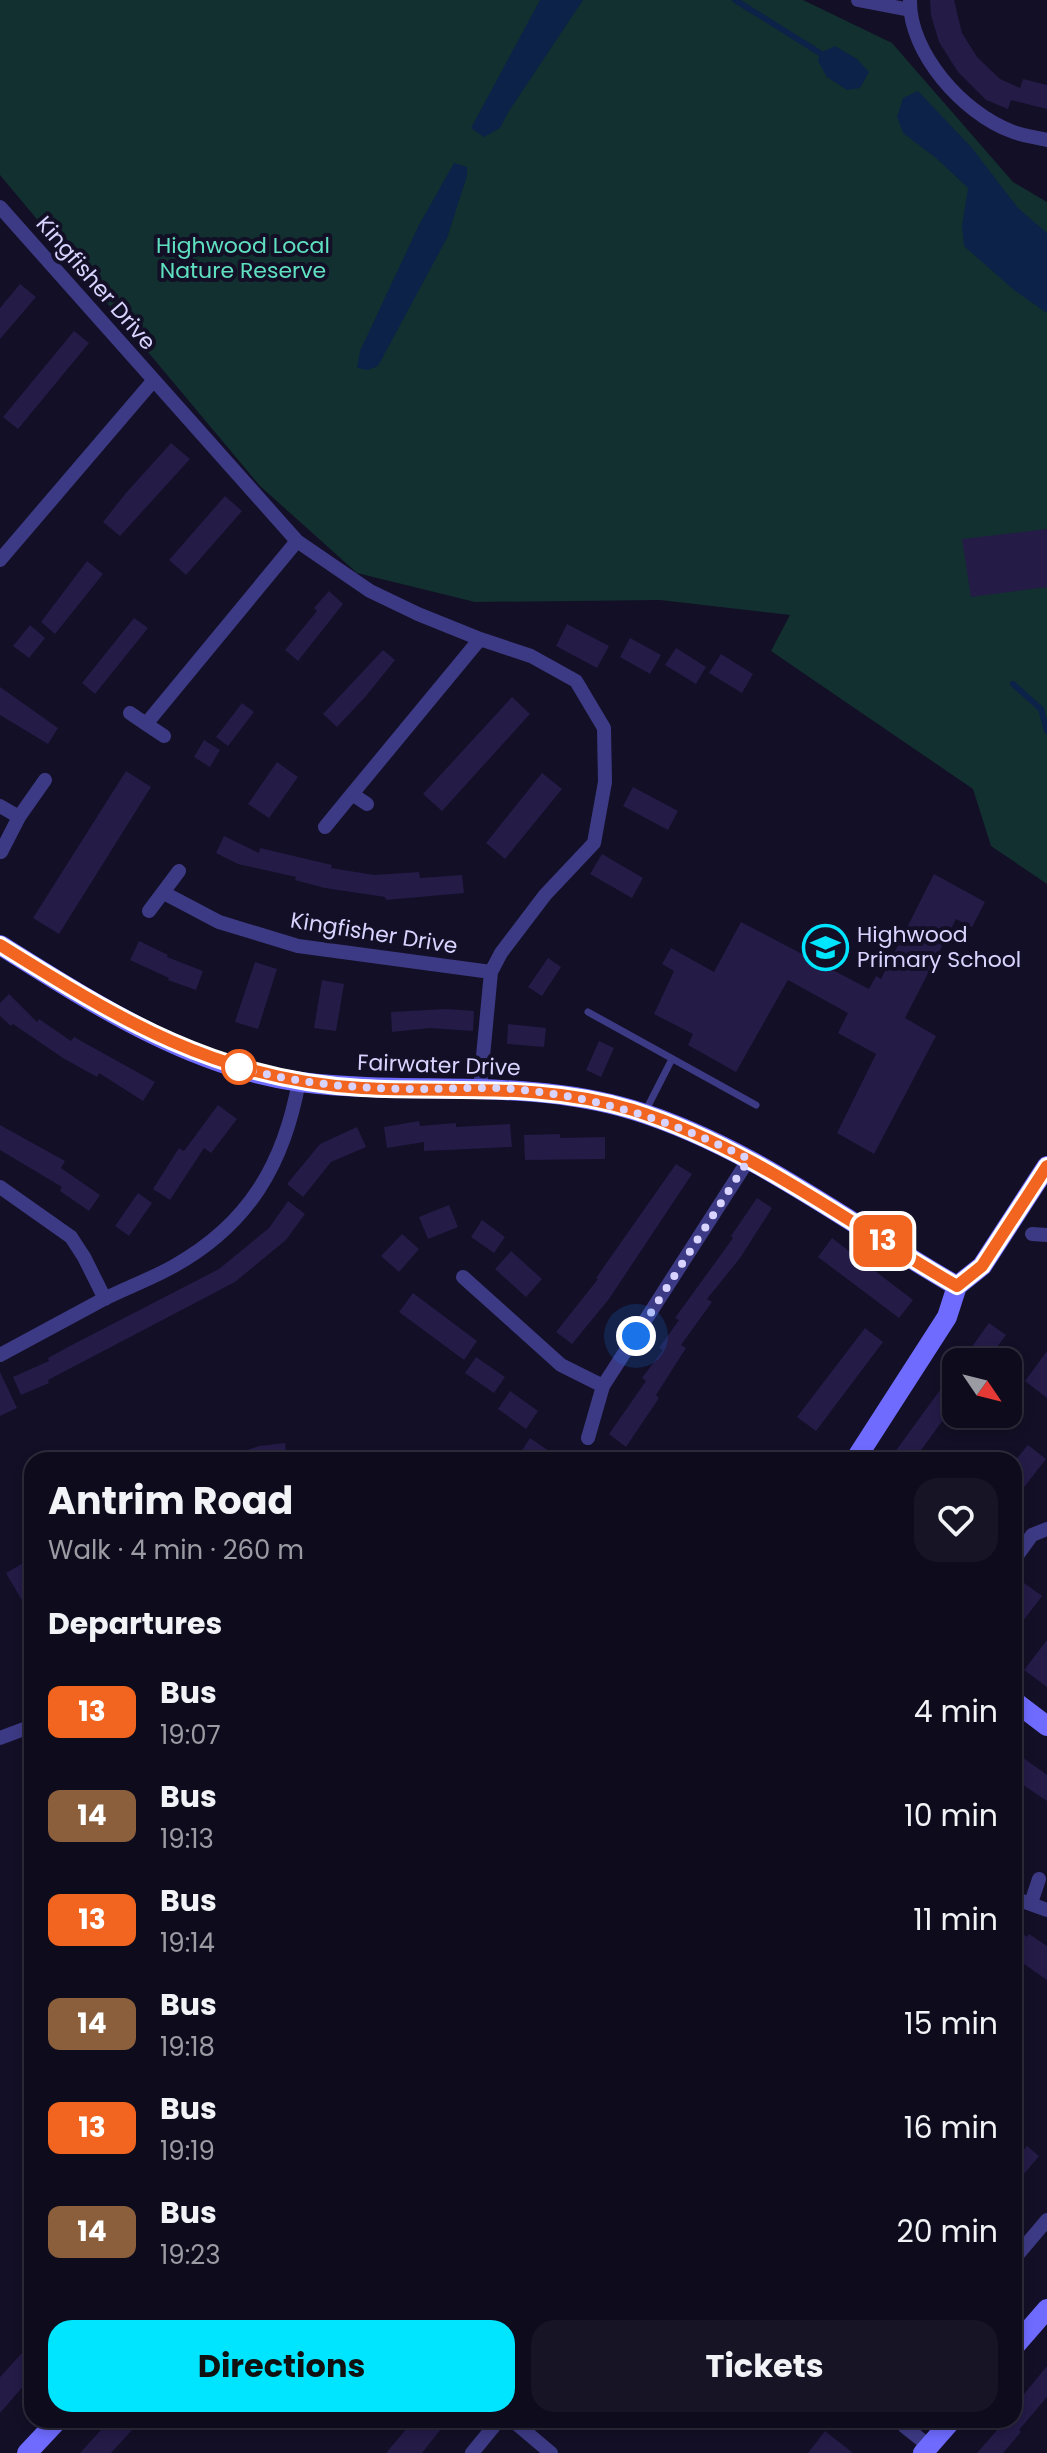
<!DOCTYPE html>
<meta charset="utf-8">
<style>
body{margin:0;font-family:Poppins,sans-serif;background:#171425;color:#f1f3f6;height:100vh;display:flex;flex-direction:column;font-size:30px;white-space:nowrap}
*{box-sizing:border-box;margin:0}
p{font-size:26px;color:#9b9ba3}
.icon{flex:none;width:44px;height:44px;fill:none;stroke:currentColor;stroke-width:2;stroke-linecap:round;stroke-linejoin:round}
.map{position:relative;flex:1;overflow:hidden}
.details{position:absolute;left:24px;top:1452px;width:998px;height:976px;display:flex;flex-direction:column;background:#0e0b1c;border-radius:24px;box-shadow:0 4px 12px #0003,0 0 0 2px #2e2b3b}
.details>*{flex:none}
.badge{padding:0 16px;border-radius:12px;font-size:28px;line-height:52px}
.needle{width:52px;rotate:125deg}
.fabs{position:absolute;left:942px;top:1348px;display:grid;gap:16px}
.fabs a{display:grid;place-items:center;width:80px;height:80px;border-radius:16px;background:#0e0b1c;box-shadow:0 4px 12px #0003,0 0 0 2px #2e2b3b;font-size:40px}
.you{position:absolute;width:40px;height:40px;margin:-20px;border:6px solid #fff;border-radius:50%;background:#1a73e8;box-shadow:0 0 0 12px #1a73e833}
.map>.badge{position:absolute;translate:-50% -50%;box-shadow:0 0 0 4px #fff}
h2{padding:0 24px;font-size:30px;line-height:72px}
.round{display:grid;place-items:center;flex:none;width:84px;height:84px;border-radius:24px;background:#171425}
.summary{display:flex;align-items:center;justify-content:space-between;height:136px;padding:0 24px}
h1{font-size:38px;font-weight:700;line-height:60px}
.cta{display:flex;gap:16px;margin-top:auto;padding:16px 24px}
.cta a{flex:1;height:92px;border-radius:24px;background:#00e5ff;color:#111;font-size:32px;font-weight:700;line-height:92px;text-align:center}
.cta a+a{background:#171425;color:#f1f3f6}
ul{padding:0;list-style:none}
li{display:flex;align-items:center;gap:24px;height:104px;padding:0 24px}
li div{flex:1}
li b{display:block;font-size:30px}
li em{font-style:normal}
li .badge{min-width:88px;font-weight:700;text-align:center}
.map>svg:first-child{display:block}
.green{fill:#12302f}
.water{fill:#0c2248}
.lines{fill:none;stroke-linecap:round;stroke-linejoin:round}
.stream{stroke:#0c2248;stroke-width:6}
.building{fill:#241b47}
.lane{stroke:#3d3a85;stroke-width:7}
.street{stroke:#3d3a85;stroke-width:14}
.secondary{stroke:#6f6bff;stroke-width:20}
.line-casing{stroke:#fff;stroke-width:18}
.line{stroke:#f26521;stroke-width:12}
.walk{stroke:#d9d4ff;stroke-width:8;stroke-dasharray:0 14.4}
.stop-dot{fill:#fff;stroke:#f26521;stroke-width:4}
.labels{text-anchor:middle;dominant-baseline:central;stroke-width:8;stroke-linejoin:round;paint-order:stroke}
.park-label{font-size:22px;fill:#5fe0c0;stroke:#130f26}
.street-label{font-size:22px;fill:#d9d4ff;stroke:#130f26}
.poi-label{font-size:22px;fill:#d9d4ff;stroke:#130f26;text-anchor:start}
</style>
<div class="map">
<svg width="1047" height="2453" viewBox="0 0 1047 2453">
<rect width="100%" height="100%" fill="#130f26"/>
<path class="green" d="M 0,0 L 803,0 L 892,43 L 1013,182 L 1047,202 L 1047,884 L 991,846 L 973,789 L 771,651 L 790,615 L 660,600 L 475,602 L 357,573 L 260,486 L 0,175 Z"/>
<path class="water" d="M 540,0 L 583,0 L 509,111 L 500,128 L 484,137 L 471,128 Z
M 835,46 L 857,59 L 869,72 L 860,88 L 847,90 L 827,77 L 818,61 L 820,53 Z
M 918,91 L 972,148 L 1018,208 L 1047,233 L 1047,313 L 1014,290 L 964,246 L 962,226 L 968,188 L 936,158 L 903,133 L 897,117 L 903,98 Z
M 454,163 L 467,167 L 467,176 L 447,238 L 378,366 L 368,370 L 357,368 L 360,351 L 419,225 Z"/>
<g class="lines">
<path class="stream" d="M 735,0 L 820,53
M 1013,684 L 1041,709 L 1047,731"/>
</g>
<path class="building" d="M 930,0 L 954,0 L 962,33 L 977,57 L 1000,79 L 1020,88 L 1023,79 L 1047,85 L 1047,109 L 1011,100 L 1008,109 L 986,100 L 958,72 L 939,42 L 931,15 Z
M 20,284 L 36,297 L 0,339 L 0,308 Z
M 74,331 L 89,343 L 18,429 L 3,417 Z
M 171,443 L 190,459 L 120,536 L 103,522 L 126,493 Z
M 225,496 L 242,511 L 186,575 L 169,560 Z
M 1047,529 L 1047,587 L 971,597 L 962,539 Z
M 87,561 L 103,574 L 55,634 L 41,622 Z
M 329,591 L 343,604 L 298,661 L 285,650 L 317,611 L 314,608 Z
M 134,618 L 148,628 L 95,694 L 82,683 Z
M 567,624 L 609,646 L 597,668 L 556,646 Z
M 30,625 L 45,638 L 29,658 L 13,646 Z
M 630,638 L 661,655 L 650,674 L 620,657 Z
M 676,648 L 706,667 L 696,684 L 665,665 Z
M 383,650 L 395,660 L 366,696 L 337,727 L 323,714 Z
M 721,654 L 753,674 L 742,693 L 709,673 Z
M 0,687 L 58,728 L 48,744 L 0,715 Z
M 512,697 L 530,714 L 442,811 L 423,794 Z
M 242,703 L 254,712 L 228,746 L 216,737 Z
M 204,740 L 220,750 L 210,767 L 194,757 Z
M 277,762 L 298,777 L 269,818 L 248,804 Z
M 126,771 L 151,787 L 59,934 L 33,918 Z
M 542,773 L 562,789 L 505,859 L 486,843 Z
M 633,787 L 678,811 L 668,830 L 623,806 Z
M 224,836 L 259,853 L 260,848 L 332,865 L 331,868 L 374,875 L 419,872 L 420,878 L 462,875 L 464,893 L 386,900 L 385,897 L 325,888 L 295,880 L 296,877 L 238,864 L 216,853 Z
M 602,854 L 643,878 L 632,898 L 590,874 Z
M 934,874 L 985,902 L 972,927 L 956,919 L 905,1018 L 936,1036 L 874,1154 L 837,1133 L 876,1054 L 838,1033 L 848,1013 L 788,980 L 736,1072 L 688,1045 L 693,1034 L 654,1014 L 674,971 L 662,964 L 671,948 L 714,972 L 741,922 L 869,989 L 876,976 L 881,979 Z
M 139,941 L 168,955 L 167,957 L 203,971 L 196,990 L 168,980 L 169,978 L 130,960 Z
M 548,958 L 561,967 L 542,996 L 528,987 Z
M 255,962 L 277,969 L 258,1029 L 235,1022 Z
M 322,980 L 344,984 L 336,1031 L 314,1028 Z
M 9,994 L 37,1022 L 39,1019 L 71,1041 L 74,1037 L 155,1082 L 143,1101 L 99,1073 L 97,1077 L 63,1058 L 13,1024 L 11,1026 L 0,1016 L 0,1003 Z
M 446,1009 L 474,1011 L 473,1031 L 430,1028 L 392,1032 L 391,1012 Z
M 508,1024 L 546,1028 L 544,1047 L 507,1044 Z
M 599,1041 L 614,1048 L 601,1077 L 586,1070 Z
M 218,1105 L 237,1119 L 211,1153 L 204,1148 L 170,1200 L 153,1189 L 179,1148 L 184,1151 Z
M 419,1121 L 420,1126 L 456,1123 L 456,1127 L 510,1124 L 512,1147 L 424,1151 L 424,1142 L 387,1148 L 384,1127 Z
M 0,1125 L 65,1161 L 61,1168 L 100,1195 L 89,1211 L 60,1191 L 62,1187 L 0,1150 Z
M 357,1127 L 366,1147 L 331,1162 L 303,1197 L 287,1184 L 320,1144 Z
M 560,1134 L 560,1138 L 605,1137 L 605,1159 L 525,1160 L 524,1135 Z
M 676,1164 L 692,1174 L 609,1299 L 572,1344 L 556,1332 L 598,1279 L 596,1278 Z
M 138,1193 L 152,1203 L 129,1236 L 115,1226 Z
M 757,1198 L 772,1208 L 740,1258 L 707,1299 L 712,1302 L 681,1345 L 686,1348 L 656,1395 L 659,1398 L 626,1447 L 609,1434 L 646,1381 L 642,1378 L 663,1350 L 659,1348 L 679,1320 L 675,1318 L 733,1238 L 731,1236 Z
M 288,1201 L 305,1214 L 286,1240 L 235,1282 L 90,1358 L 48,1380 L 49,1383 L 21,1395 L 13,1377 L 49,1361 L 48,1358 L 68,1347 L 219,1269 L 269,1228 Z
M 449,1205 L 458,1227 L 428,1239 L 419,1217 Z
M 482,1220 L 505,1237 L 494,1253 L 471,1237 Z
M 402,1234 L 419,1249 L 399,1272 L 381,1256 Z
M 832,1238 L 913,1300 L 899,1318 L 818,1257 Z
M 511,1251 L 542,1279 L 526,1297 L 495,1269 Z
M 413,1293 L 477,1341 L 464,1360 L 399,1312 Z
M 989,1323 L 1006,1335 L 986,1362 L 961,1362 Z
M 865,1328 L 883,1342 L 816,1431 L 797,1417 Z
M 1047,1351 L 1047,1398 L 1025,1381 Z
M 476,1357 L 505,1377 L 494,1393 L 465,1373 Z
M 0,1372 L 17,1408 L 0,1416 Z
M 956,1378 L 956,1402 L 914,1460 L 889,1460 L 943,1386 L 947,1389 Z
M 510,1391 L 538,1411 L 526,1429 L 498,1409 Z
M 530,1438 L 562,1460 L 516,1460 Z
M 285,1443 L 287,1460 L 226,1460 L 225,1458 L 259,1446 Z
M 1028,1445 L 1046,1459 L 1014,1500 L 1014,1462 Z
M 32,1558 L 32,1595 L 23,1602 L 6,1573 Z
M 1024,1583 L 1042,1596 L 1014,1633 L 1014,1596 Z
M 1047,1640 L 1047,1687 L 1024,1670 Z
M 1014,1751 L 1047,1775 L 1047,1801 L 1014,1779 Z
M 1014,1927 L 1027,1937 L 1029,1934 L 1047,1946 L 1047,1980 L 1014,1957 Z
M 1027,2146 L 1039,2156 L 1014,2186 L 1014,2162 Z
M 32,2342 L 32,2376 L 0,2413 L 0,2377 Z
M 1047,2366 L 1047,2397 L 1019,2430 L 1021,2432 L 1003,2453 L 977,2453 L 1006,2420 L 1014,2420 L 1014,2410 L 1017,2407 L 1015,2405 Z
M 110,2420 L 141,2420 L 111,2453 L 80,2453 Z
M 414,2420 L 430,2420 L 441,2429 L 422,2453 L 386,2453 Z
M 825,2431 L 853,2453 L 808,2453 Z"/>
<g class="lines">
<path class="lane" d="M 588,1012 L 756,1105
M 646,1110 L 672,1059"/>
<path class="street" d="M 858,0 L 910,10
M 910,0 C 909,53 963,113 1011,131 C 1022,136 1035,137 1047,140
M 0,207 L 297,541 L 370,591 L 418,614 L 480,639 L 531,656 L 576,681 L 604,728 L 605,782 L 594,843 L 545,895 L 501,953 L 491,972 L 480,1088
M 0,560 L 153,381
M 130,713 L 146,724
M 164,736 L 146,724 L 297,541
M 367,804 L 352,794 L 480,639
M 0,806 L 19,817
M 325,827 L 352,794
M 1,852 L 19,817 L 45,780
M 164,893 L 219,922 L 298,946 L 491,972
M 149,911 L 179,871
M 0,1187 L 71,1237 L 84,1257 L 105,1299
M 1032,1234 L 1047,1235
M 463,1277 L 561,1365 L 603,1386
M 0,1355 C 34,1337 68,1318 102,1300 C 126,1288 151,1279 174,1266 C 249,1224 284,1164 299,1081
M 588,1438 L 603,1386 L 749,1159
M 1014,1560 L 1032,1535 L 1047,1529
M 32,1671 L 32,1684
M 0,1738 L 32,1726
M 1014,1898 L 1047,1910
M 1031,1903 L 1039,1879
M 1014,2259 L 1047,2220
M 512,2420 L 551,2453
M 904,2420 L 904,2426 L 929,2446
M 472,2453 L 499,2420"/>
<path class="secondary" d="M 0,945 C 93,1003 190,1067 301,1082 C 412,1096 524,1077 633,1110 C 753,1147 850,1225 957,1286
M 855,1460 L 947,1317 L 957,1286 L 982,1266 L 1047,1166
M 1014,1701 L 1047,1726
M 1014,2347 L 1047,2309
M 27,2453 L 58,2420
M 923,2453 L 952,2420"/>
</g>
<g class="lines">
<defs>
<path id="line" d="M 0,945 C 119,1019 217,1080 362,1088 C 454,1093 542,1082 633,1110 C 753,1148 850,1225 957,1286 L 982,1266 L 1047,1166"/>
</defs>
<use href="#line" class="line-casing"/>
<use href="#line" class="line"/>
<path class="walk" d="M 239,1067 C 298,1084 358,1089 420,1089 C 454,1089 489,1086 523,1090 C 603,1098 677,1123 749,1159 L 636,1336"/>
</g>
<defs>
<symbol id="school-ring" viewBox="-11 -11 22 22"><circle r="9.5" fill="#130f26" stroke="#00e5ff" stroke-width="1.5"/><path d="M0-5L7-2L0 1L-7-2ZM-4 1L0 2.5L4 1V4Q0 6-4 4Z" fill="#00e5ff"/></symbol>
</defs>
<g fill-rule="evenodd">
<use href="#school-ring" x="800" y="922" width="51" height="51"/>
</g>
<circle class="stop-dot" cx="239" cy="1067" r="16"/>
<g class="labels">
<g class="park-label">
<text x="243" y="245">Highwood Local<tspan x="243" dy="25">Nature Reserve</tspan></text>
</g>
<g class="street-label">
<text transform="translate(96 283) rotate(49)">Kingfisher Drive</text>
<text transform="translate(374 933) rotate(9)">Kingfisher Drive</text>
<text transform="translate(439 1065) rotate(2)">Fairwater Drive</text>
</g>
<g class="poi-label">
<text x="857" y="934">Highwood<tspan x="857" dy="25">Primary School</tspan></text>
</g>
</g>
</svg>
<div class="fabs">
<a><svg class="needle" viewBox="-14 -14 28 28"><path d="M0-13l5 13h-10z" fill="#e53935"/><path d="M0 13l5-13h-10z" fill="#9b9ba3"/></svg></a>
</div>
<div class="you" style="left:636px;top:1336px"></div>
<b class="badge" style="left:883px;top:1241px;background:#f26521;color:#fff">13</b>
<section class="details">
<div class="summary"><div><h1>Antrim Road</h1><p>Walk · 4 min · 260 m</p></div><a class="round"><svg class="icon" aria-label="heart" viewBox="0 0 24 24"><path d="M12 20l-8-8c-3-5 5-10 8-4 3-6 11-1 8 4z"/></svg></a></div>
<h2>Departures</h2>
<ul>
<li><span class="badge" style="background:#f26521;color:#fff">13</span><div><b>Bus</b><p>19:07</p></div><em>4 min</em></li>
<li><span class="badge" style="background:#8b5e3c;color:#fff">14</span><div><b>Bus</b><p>19:13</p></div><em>10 min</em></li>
<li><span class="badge" style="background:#f26521;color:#fff">13</span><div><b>Bus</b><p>19:14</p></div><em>11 min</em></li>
<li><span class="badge" style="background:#8b5e3c;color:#fff">14</span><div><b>Bus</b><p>19:18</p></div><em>15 min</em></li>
<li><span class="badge" style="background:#f26521;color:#fff">13</span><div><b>Bus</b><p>19:19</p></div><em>16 min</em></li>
<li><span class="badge" style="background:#8b5e3c;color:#fff">14</span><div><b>Bus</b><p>19:23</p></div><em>20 min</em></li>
</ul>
<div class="cta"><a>Directions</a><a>Tickets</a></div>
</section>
</div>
